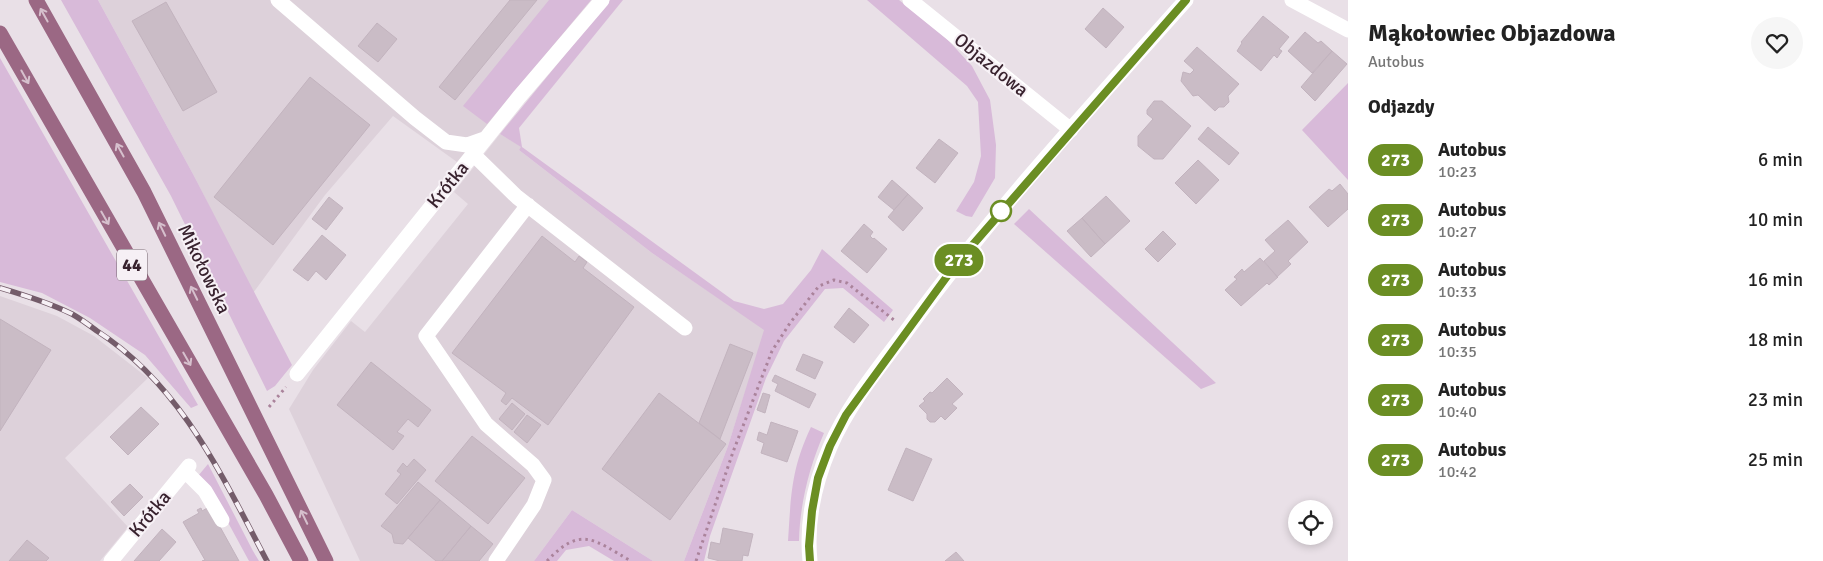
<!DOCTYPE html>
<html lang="pl">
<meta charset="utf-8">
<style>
body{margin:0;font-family:Signika,sans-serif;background:#f6f6f6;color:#222;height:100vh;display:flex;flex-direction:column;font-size:19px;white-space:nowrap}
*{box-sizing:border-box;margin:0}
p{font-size:16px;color:#767676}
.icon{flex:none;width:28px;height:28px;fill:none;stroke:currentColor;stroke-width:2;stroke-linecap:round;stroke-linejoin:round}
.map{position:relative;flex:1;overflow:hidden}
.details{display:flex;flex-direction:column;background:#fff;width:475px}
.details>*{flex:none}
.badge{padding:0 10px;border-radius:16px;font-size:18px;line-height:32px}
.tools{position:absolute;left:1288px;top:500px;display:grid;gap:10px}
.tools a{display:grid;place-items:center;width:45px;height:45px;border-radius:50%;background:#fff;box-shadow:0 2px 8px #0003;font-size:25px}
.map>.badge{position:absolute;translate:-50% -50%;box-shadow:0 0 0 2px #fff}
h2{padding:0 20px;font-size:19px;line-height:45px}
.round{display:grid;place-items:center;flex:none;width:52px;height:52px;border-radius:26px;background:#f6f6f6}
.summary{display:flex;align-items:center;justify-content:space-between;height:85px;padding:0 20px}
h1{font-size:24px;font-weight:700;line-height:38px}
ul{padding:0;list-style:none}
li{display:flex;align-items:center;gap:15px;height:60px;padding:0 20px}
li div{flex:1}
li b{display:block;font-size:19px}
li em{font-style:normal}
li .badge{min-width:55px;font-weight:700;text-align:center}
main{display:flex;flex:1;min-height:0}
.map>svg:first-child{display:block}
.built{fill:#ddd1da}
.green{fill:#d8bad9}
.building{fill:#cabcc6;stroke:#c2b3be}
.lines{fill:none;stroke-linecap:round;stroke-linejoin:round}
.path{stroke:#aa839b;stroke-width:3;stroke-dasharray:2.5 4;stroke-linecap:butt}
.minor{stroke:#fff;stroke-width:15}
.major{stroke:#9b6884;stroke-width:15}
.rail-casing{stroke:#745c6a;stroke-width:5.5}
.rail{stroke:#f6f0f5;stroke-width:4;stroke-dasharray:11;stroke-linecap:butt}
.oneway{stroke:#d6c0cd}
.line-casing{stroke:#fff;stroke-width:11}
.line{stroke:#6b8e23;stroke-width:8}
.stop-dot{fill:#fff;stroke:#6b8e23;stroke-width:2.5}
.labels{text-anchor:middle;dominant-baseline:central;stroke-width:4;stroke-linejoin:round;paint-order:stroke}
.shield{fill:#f6f0f5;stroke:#71606a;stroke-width:1}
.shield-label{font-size:18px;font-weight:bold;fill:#38222e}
.street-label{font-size:19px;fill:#38222e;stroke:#f6f0f5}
</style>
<main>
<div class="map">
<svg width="1348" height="561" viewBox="0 0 1348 561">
<rect width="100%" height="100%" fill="#e9e0e7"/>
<path class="built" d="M 98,0 L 591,0 L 457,162 L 393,116 L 325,195 L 253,293 L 193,174 Z
M 500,134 L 522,147 L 519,150 L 652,253 L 765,330 L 728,446 L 684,561 L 653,561 L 572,510 L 534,561 L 360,561 L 289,409 L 313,370 L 351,321 L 365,332 L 468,204 L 454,192 Z
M 0,296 L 57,316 L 94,336 L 148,378 L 65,458 L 128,527 L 100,561 L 0,561 Z"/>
<path class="green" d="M 61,0 L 98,0 L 193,174 L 292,365 L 275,386 L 267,391 L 171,196 Z
M 549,0 L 591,0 L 487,124 L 463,106 Z
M 610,0 L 623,0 L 519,128 L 522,147 L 734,301 L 764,309 L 783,304 L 811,270 L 822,249 L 893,310 L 884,322 L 843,288 L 825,289 L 784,341 L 766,378 L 710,536 L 704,561 L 684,561 L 728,446 L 764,330 L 652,253 L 519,150 L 521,147 L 500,134 Z
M 867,0 L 899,0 L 945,37 L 972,66 L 990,100 L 996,145 L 995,178 L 972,217 L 966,216 L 956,211 L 974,182 L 981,156 L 978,102 L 967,86 Z
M 0,58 L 198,405 L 191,408 L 145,355 L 90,318 L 42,293 L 0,282 Z
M 1348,83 L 1348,180 L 1302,130 Z
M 1029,209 L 1216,383 L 1201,389 L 1014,224 Z
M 811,427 L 824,433 C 809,468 800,503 799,541 L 788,541 C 791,496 791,469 811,427 Z
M 208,464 L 253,551 L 259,561 L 249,561 L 212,493 L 198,476 Z
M 572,510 L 653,561 L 614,561 L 589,546 L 566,550 L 557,561 L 534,561 Z"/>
<path class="building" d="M 510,0 L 537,0 L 455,100 L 439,87 Z
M 166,2 L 217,92 L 183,111 L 132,21 Z
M 1103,8 L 1124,27 L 1106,48 L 1085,29 Z
M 1263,16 L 1289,37 L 1279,49 L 1282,51 L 1277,58 L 1274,55 L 1261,71 L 1237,51 L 1242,43 L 1241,42 Z
M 377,23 L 397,39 L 378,62 L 358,46 Z
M 1305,32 L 1318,43 L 1321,41 L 1332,51 L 1312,73 L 1288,51 Z
M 1197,47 L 1239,84 L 1228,96 L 1229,102 L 1224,107 L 1219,107 L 1215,111 L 1198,95 L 1193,96 L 1181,81 L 1183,72 L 1190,74 L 1194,70 L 1184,61 Z
M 1332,51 L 1347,64 L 1315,101 L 1301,87 Z
M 310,77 L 370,125 L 273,245 L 214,197 Z
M 1154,101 L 1162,101 L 1191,126 L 1163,159 L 1154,159 L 1138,146 L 1138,136 L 1153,119 L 1147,114 L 1147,110 Z
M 1208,127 L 1239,153 L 1229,165 L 1198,139 Z
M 939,139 L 958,153 L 935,183 L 916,168 Z
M 1198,160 L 1219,180 L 1196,204 L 1175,183 Z
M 892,180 L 908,194 L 894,210 L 878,197 Z
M 1340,184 L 1348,194 L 1348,209 L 1328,227 L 1309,207 L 1329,189 L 1332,191 Z
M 908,194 L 923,208 L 903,231 L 888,217 Z
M 1106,196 L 1130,221 L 1105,244 L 1082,218 Z
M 329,197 L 343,208 L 326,230 L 312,219 Z
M 1082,218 L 1105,244 L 1091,257 L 1067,231 Z
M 1288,220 L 1308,242 L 1288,261 L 1291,264 L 1277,277 L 1264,261 L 1275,251 L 1265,240 Z
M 864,224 L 873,232 L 870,236 L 873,239 L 874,238 L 887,249 L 867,273 L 841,251 Z
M 1163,231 L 1176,244 L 1158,262 L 1145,249 Z
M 322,235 L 346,255 L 326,280 L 316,271 L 308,281 L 293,270 Z
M 542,236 L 575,262 L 579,256 L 587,262 L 583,268 L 634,307 L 548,425 L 512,398 L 506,405 L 501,401 L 506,393 L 452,353 Z
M 1260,258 L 1278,277 L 1269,285 L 1267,283 L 1241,306 L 1225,290 L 1237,279 L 1234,277 L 1242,269 L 1244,272 Z
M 849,308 L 869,325 L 854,343 L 834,327 Z
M 0,319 L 51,350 L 0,431 Z
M 730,344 L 753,353 L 720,439 L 699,423 Z
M 803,354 L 823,362 L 815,379 L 796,370 Z
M 371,362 L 431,410 L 418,427 L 408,419 L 397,432 L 404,436 L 393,450 L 337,405 Z
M 775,375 L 816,394 L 809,408 L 775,391 L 778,384 L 772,381 Z
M 947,378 L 963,394 L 952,404 L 957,408 L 945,420 L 941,416 L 935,422 L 930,422 L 927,419 L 927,414 L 919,406 L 925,401 L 923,399 L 930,392 L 932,393 Z
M 659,393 L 726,444 L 670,520 L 602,469 Z
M 763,393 L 770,395 L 765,413 L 757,410 Z
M 512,403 L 525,414 L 512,430 L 499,419 Z
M 141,407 L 159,424 L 128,455 L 110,437 Z
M 527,415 L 541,425 L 527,443 L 514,432 Z
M 771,422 L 798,431 L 787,462 L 761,453 L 764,443 L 757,440 L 759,432 L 767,435 Z
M 472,436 L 525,478 L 488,524 L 435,481 Z
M 906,448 L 932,459 L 913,501 L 888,490 Z
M 414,459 L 426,470 L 397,504 L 385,494 L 401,474 L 397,471 L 403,463 L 407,467 Z
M 418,482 L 440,500 L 403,544 L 394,543 L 392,534 L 381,526 Z
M 130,484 L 143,497 L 124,516 L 111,502 Z
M 440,500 L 471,526 L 442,561 L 436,561 L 408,538 Z
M 209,507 L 239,561 L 202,561 L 205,560 L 183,522 L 199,513 L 197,510 L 201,508 L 202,511 Z
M 471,526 L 493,544 L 479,561 L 442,561 Z
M 723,528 L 753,534 L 748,556 L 743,555 L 742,561 L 720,561 L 708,558 L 711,542 L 720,544 Z
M 162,529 L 176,542 L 159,561 L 134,561 Z
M 27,540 L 49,558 L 46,561 L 9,561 Z
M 956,552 L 964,561 L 945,561 Z"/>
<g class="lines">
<path class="path" d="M 269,407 L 286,387
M 547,561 C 581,525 594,540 631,561
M 696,561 L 733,452 L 772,351 L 790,323 L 819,286 L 834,280 L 847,283 L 894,320"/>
<path class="minor" d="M 278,0 L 415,118 L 446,142 L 467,145 L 484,139
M 910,0 L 1071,130
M 1292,0 L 1348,30
M 473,154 L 517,197 L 685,328
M 297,374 L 519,97 L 602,0
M 185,471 L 205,491 L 222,520
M 111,561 L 189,466
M 496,561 L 534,505 L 544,480 L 533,465 L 486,424 L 426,336 L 528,205
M 810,561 C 806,522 815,482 830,447 C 848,405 878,369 905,333 C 990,215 1090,108 1186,0"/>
<path class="major" d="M 36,0 L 144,192 L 326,561
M 0,33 L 266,495 L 301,561"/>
<defs>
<path id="rail" d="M 0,288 C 24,295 49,303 72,314 C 81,319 89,325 97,331 C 181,385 222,476 267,561"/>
</defs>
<use href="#rail" class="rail-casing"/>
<use href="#rail" class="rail"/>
</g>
<defs><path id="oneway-shaft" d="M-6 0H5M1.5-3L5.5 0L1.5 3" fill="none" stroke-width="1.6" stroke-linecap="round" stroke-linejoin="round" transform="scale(1.25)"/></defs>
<g class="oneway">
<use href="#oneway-shaft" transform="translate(44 15) rotate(-119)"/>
<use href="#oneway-shaft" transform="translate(25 77) rotate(61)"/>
<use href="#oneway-shaft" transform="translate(120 150) rotate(-119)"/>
<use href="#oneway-shaft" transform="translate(105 218) rotate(60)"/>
<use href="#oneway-shaft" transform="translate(162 229) rotate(-116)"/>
<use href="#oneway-shaft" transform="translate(194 293) rotate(-116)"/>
<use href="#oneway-shaft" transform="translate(187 359) rotate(60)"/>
<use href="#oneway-shaft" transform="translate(304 517) rotate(-116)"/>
</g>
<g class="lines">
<defs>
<path id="line" d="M 810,561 L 809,546 L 812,511 L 818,478 L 830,446 L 846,415 L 956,264 L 1186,0"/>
</defs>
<use href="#line" class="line-casing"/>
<use href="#line" class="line"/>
</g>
<circle class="stop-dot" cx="1001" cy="211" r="10"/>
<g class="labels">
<rect class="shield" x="117" y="249.5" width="30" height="31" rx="4"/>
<g class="shield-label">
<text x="132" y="265">44</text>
</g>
<g class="street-label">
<text transform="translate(991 65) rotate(39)">Objazdowa</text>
<text transform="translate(448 185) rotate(-51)">Krótka</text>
<text transform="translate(204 269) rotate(64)">Mikołowska</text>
<text transform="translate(150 514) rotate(-50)">Krótka</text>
</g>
</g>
</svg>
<div class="tools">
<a><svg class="icon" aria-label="locate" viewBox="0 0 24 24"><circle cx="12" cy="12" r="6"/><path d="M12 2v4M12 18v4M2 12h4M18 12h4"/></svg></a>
</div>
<b class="badge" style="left:959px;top:260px;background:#6b8e23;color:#fff">273</b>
</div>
<section class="details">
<div class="summary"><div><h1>Mąkołowiec Objazdowa</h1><p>Autobus</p></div><a class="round"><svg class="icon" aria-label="heart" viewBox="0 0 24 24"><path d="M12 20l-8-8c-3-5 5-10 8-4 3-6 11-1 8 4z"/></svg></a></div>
<h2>Odjazdy</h2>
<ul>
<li><span class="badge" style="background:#6b8e23;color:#fff">273</span><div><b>Autobus</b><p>10:23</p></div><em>6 min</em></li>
<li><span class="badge" style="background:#6b8e23;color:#fff">273</span><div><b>Autobus</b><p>10:27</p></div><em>10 min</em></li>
<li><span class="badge" style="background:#6b8e23;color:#fff">273</span><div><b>Autobus</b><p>10:33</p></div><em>16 min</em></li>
<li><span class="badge" style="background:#6b8e23;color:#fff">273</span><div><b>Autobus</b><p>10:35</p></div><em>18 min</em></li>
<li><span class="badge" style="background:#6b8e23;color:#fff">273</span><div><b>Autobus</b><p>10:40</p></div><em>23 min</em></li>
<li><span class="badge" style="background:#6b8e23;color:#fff">273</span><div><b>Autobus</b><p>10:42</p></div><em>25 min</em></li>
</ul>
</section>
</main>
